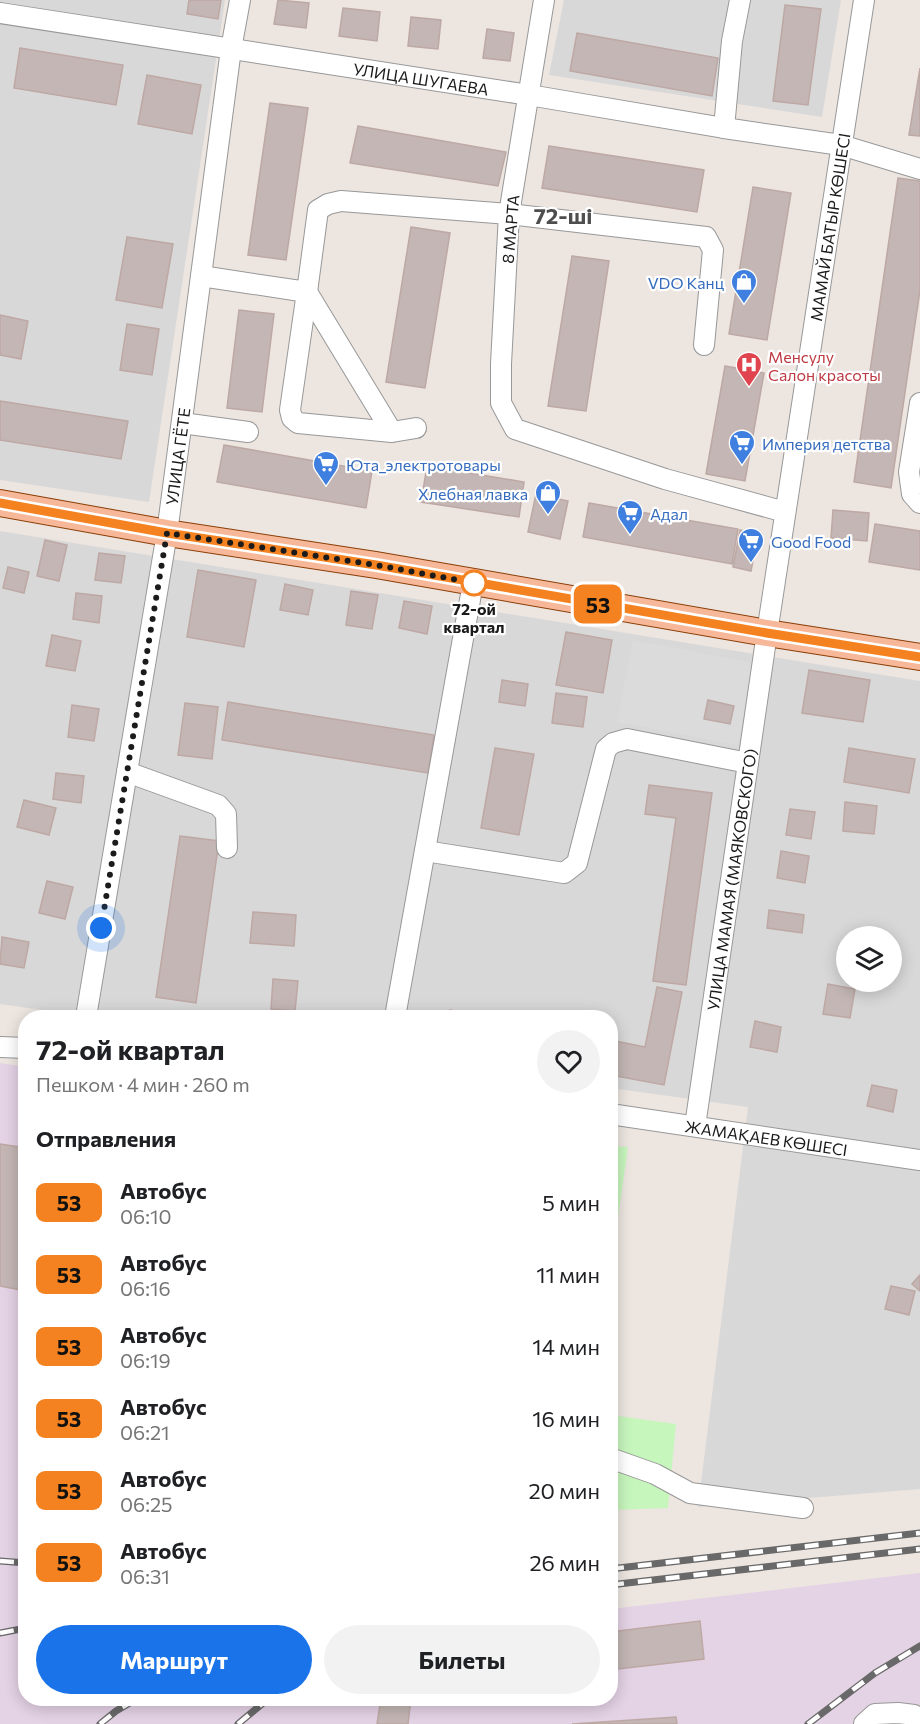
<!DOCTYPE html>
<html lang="ru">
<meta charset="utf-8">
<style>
body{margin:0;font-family:Commissioner,sans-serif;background:#f2f2f2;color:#202124;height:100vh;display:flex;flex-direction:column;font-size:22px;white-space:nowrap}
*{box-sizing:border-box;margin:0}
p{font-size:20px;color:#757577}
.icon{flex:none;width:33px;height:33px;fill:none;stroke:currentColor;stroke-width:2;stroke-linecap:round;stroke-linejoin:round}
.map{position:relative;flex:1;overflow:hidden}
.sheet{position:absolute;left:18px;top:1010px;width:600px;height:696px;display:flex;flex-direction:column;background:#fff;border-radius:24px;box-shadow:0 3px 15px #0003}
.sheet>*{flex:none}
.badge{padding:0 12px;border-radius:9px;font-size:21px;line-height:39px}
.controls{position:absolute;left:836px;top:926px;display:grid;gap:12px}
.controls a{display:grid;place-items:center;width:66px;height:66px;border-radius:50%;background:#fff;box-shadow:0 3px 15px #0003;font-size:30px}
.you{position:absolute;width:30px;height:30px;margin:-15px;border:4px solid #fff;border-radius:50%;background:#1a73e8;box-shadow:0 0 0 9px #1a73e833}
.map>.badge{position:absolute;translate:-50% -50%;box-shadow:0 0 0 3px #fff}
h2{padding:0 18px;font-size:22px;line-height:54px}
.round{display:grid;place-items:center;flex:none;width:63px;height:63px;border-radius:32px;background:#f2f2f2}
.headline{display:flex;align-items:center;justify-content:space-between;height:102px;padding:0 18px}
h1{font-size:28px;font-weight:700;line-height:45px}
.cta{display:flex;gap:12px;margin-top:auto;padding:12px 18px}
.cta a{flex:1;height:69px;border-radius:36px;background:#1a73e8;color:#fff;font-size:24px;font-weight:700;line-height:69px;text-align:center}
.cta a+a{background:#f2f2f2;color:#202124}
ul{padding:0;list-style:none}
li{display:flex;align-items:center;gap:18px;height:72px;padding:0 18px}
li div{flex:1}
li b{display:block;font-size:22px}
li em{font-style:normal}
li .badge{min-width:66px;font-weight:700;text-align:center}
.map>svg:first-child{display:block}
.residential{fill:#d9d8d8;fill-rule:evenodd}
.industrial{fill:#e4d2e5}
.park{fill:#c7f6bd}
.parking{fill:#dbdbdb}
.building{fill:#c3b6b4;stroke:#bda8a4;stroke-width:1.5}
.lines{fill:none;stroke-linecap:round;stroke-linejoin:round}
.minor-casing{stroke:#989898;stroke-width:22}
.major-casing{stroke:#8b3e06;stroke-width:28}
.minor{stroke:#fff;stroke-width:20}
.major{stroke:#f7b89a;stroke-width:26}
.rail-casing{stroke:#696969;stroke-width:7}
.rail{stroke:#fff;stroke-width:4.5;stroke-dasharray:14;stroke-linecap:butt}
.line-casing{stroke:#fff;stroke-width:14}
.line{stroke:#f58220;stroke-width:9}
.walk{stroke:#1b1b1b;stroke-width:6;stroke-dasharray:0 10.8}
.stop-dot{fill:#fff;stroke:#f58220;stroke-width:3}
.labels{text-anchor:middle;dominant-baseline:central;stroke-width:4.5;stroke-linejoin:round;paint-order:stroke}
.street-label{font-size:16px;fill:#1b1b1b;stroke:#fff}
.shop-label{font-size:16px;fill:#366cbe;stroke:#fff;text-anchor:start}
.health-label{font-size:16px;fill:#be3a42;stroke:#fff;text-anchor:start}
.stop-label{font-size:16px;font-weight:bold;fill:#1b1b1b;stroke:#fff}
.district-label{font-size:22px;font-weight:bold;fill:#4e4e4e;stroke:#fff}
</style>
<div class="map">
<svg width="920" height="1724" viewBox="0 0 920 1724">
<rect width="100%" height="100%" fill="#ece5e0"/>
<path class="residential" d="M 0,0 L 225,0 L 149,502 L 0,480 Z
M 564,0 L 841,0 L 822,117 L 549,75 Z
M 0,531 L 920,681 L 920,1489 L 698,1507 L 748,1107 L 611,1088 L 610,1017 L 92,1017 L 0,1004 ZM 846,936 L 891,936 L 891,981 L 846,981 Z"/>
<path class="industrial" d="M 0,1063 L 26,1067 L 26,1698 L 610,1698 L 611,1609 L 920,1573 L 920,1724 L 0,1724 Z"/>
<path class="park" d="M 611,1146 L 628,1147 L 611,1267 L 610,1146 Z
M 611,1415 L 676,1424 L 668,1508 L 611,1510 Z"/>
<path class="parking" d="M 633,640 L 753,663 L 738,745 L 617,722 Z"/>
<path class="building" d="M 189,0 L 221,0 L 218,19 L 187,14 Z
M 278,0 L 309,3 L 306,28 L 274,24 Z
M 785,5 L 821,9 L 808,105 L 773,101 Z
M 343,8 L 380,12 L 377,41 L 339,36 Z
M 411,17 L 441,20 L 438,49 L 408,46 Z
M 487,29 L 514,33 L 510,61 L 483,58 Z
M 577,33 L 718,58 L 712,96 L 570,71 Z
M 20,48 L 123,65 L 116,105 L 14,88 Z
M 920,68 L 920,136 L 909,135 Z
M 147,75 L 201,85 L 192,134 L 138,124 Z
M 270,103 L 308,108 L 286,260 L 248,255 Z
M 358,126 L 506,152 L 498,186 L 350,163 Z
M 549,146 L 704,170 L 697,212 L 542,188 Z
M 898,178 L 920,181 L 920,290 L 891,488 L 854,482 Z
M 753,187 L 791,193 L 767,340 L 729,334 Z
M 411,227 L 450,233 L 425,388 L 386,382 Z
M 127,237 L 173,244 L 162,308 L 116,300 Z
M 572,256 L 609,261 L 586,411 L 548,406 Z
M 239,310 L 274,314 L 262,412 L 227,408 Z
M 0,315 L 28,321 L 21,359 L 0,355 Z
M 127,324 L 159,329 L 152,375 L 120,370 Z
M 725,366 L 764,373 L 745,481 L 706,474 Z
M 0,401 L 128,421 L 121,459 L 0,440 Z
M 224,445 L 372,471 L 366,508 L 217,482 Z
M 427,466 L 524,482 L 519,517 L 421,502 Z
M 536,494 L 568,501 L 560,539 L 528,532 Z
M 589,503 L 738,529 L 732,564 L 583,537 Z
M 833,510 L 869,513 L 867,541 L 831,538 Z
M 875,524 L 920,531 L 920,570 L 869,562 Z
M 740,530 L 758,534 L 751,571 L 733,567 Z
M 45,540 L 67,545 L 59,581 L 37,576 Z
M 99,553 L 125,556 L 121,583 L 95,580 Z
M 8,567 L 29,572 L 24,593 L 3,588 Z
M 198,570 L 256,580 L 244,647 L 187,637 Z
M 285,584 L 313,590 L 308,615 L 280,610 Z
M 351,591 L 378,595 L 372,629 L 346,625 Z
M 76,593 L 102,596 L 99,623 L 73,619 Z
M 404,601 L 432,606 L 427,634 L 399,628 Z
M 566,632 L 612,640 L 603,693 L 556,685 Z
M 52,635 L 81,641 L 75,671 L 46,666 Z
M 809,670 L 870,680 L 863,722 L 802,713 Z
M 502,680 L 528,684 L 525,706 L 499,702 Z
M 556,693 L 587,697 L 583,727 L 552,723 Z
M 708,700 L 734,706 L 730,724 L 704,719 Z
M 228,702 L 434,735 L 428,773 L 222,740 Z
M 185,703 L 218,707 L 212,759 L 178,755 Z
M 72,705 L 99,709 L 94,741 L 68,737 Z
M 495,748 L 534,754 L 519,835 L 481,828 Z
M 849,748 L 915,759 L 909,793 L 844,782 Z
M 56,773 L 84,776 L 81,803 L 53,799 Z
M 649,785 L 712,793 L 686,985 L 653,981 L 676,818 L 645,814 Z
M 24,800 L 56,808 L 49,835 L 17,827 Z
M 845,802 L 877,806 L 874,834 L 843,831 Z
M 790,809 L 815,812 L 811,839 L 786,835 Z
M 180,836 L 219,841 L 196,1003 L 156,997 Z
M 781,851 L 809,856 L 805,883 L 777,878 Z
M 47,881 L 73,887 L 65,919 L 39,913 Z
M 769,910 L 804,915 L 802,933 L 767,928 Z
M 253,912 L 296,915 L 294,946 L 250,943 Z
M 2,937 L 29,942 L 24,968 L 0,964 Z
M 273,979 L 298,981 L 295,1011 L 271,1009 Z
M 828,984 L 855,989 L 850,1018 L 823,1014 Z
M 657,987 L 682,992 L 664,1085 L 610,1075 L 610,1040 L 645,1047 Z
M 450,1010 L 488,1017 L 449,1017 Z
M 755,1021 L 781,1027 L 777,1052 L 750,1047 Z
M 872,1085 L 897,1090 L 893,1112 L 867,1106 Z
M 0,1144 L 26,1148 L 26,1291 L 0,1286 Z
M 920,1275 L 920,1291 L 912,1284 Z
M 891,1286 L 915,1291 L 909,1315 L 885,1309 Z
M 700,1621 L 704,1659 L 610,1670 L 610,1632 Z
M 381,1698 L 411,1698 L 408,1724 L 377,1724 Z
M 676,1717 L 677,1724 L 572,1724 Z"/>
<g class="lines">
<defs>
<g id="minor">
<path d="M 544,0 L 509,214 L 501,364 L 501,403 L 515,429 L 665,479 L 785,512"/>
<path id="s1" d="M 0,13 L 529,95 L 724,128 L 841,145 L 920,169"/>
<path d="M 724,128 L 732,41 L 740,0"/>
<path d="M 201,276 L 307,292 L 318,210 L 328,204 L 341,201 L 509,214 L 706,237 L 713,250 L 704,345"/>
<path d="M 920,403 L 909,472 L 912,494 L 920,503"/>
<path d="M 182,423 L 248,432"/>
<path d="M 392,432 L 307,292 L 290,410 L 292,418 L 298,423 L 392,432 L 416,428"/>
<path d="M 127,772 L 218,805 L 226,814 L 227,848"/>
<path d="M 425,851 L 564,873 L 577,863 L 606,749 L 613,743 L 627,739 L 748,763"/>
<path id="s2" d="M 86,1017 L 167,533 L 231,49 L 240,0"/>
<path d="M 395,1017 L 473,583"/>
<path d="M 0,1047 L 26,1048"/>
<path id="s3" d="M 610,1114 L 920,1160"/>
<path id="s4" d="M 695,1126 L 767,633 L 864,0"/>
<path d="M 610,1458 L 655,1474 L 690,1493 L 803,1508"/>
<path d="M 864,1724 L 875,1714 L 898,1713 L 914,1715 L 920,1724"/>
</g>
<path id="major" d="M 0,503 L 167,533 L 376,565 L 767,633 L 920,657"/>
</defs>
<use href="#minor" class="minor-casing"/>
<use href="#major" class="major-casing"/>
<use href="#minor" class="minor"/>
<use href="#major" class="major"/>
<defs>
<path id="rail" d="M 0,1561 L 26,1563
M 610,1569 L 920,1533
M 610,1585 L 920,1549
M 0,1633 L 26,1628
M 100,1724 L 116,1711 L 138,1698
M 238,1724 L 269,1698
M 808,1724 L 875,1673 L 920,1646"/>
</defs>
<use href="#rail" class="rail-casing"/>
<use href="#rail" class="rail"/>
</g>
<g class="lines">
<defs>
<path id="line" d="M 0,503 L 167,533 L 376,565 L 767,633 L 920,657"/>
</defs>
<use href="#line" class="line-casing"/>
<use href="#line" class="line"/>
<path class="walk" d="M 101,928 L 167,533 L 376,565 L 474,583"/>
</g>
<defs>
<symbol id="shop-pin" viewBox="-11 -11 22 30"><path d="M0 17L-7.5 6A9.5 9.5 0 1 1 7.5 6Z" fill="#3f7fe0" stroke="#fff"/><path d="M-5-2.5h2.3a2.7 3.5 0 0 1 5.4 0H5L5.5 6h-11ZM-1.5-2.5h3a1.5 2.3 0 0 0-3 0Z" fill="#fff"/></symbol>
<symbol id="hospital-pin" viewBox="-11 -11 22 30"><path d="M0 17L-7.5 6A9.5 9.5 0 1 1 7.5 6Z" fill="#e0444e" stroke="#fff"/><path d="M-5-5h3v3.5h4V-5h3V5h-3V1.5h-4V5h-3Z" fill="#fff"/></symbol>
<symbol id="supermarket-pin" viewBox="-11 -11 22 30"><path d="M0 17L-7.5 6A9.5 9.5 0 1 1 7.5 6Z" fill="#3f7fe0" stroke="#fff"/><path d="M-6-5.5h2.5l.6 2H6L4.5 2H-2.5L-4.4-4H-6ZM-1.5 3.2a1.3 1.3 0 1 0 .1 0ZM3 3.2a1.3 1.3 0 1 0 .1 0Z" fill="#fff"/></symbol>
</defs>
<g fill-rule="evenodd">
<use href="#shop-pin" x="729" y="267" width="30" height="40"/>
<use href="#hospital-pin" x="734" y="350" width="30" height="40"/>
<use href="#supermarket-pin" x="727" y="428" width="30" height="40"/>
<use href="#supermarket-pin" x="311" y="449" width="30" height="40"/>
<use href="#shop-pin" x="533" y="478" width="30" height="40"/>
<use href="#supermarket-pin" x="615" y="498" width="30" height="40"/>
<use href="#supermarket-pin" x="736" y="526" width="30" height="40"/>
</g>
<circle class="stop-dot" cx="474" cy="583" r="12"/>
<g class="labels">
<g class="street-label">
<text stroke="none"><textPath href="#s1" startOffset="426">УЛИЦА ШУГАЕВА</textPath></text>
<text stroke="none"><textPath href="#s4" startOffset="909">МАМАЙ БАТЫР КӨШЕСІ</textPath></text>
<text transform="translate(510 229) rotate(-85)">8 МАРТА</text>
<text stroke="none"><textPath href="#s2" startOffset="568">УЛИЦА ГЁТЕ</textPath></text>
<text stroke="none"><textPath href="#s4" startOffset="249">УЛИЦА МАМАЯ (МАЯКОВСКОГО)</textPath></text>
<text stroke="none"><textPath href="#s3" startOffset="158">ЖАМАҚАЕВ КӨШЕСІ</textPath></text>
</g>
<g class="shop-label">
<text x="724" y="282" text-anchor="end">VDO Канц</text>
<text x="762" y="443">Империя детства</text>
<text x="346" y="464">Юта_электротовары</text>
<text x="528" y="493" text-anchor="end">Хлебная лавка</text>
<text x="650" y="513">Адал</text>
<text x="771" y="541">Good Food</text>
</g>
<g class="health-label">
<text x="768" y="356">Менсулу<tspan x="768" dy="18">Салон красоты</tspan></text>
</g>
<g class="stop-label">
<text x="474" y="608">72-ой<tspan x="474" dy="18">квартал</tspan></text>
</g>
<g class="district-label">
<text x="563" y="215">72-ші</text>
</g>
</g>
</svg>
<div class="controls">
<a><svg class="icon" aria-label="layers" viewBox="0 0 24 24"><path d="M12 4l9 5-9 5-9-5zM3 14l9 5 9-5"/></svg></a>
</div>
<div class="you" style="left:101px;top:928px"></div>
<b class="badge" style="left:598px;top:604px;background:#f58220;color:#111">53</b>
<section class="sheet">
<div class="headline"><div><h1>72-ой квартал</h1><p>Пешком · 4 мин · 260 m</p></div><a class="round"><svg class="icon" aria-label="heart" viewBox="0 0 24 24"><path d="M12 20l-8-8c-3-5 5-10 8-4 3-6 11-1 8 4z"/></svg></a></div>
<h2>Отправления</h2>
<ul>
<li><span class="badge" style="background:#f58220;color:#111">53</span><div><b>Автобус</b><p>06:10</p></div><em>5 мин</em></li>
<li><span class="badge" style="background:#f58220;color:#111">53</span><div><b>Автобус</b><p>06:16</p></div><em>11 мин</em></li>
<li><span class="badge" style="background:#f58220;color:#111">53</span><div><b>Автобус</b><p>06:19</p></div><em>14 мин</em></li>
<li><span class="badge" style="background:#f58220;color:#111">53</span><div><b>Автобус</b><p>06:21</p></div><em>16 мин</em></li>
<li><span class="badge" style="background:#f58220;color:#111">53</span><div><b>Автобус</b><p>06:25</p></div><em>20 мин</em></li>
<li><span class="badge" style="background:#f58220;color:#111">53</span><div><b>Автобус</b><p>06:31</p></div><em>26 мин</em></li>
</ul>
<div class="cta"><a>Маршрут</a><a>Билеты</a></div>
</section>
</div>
